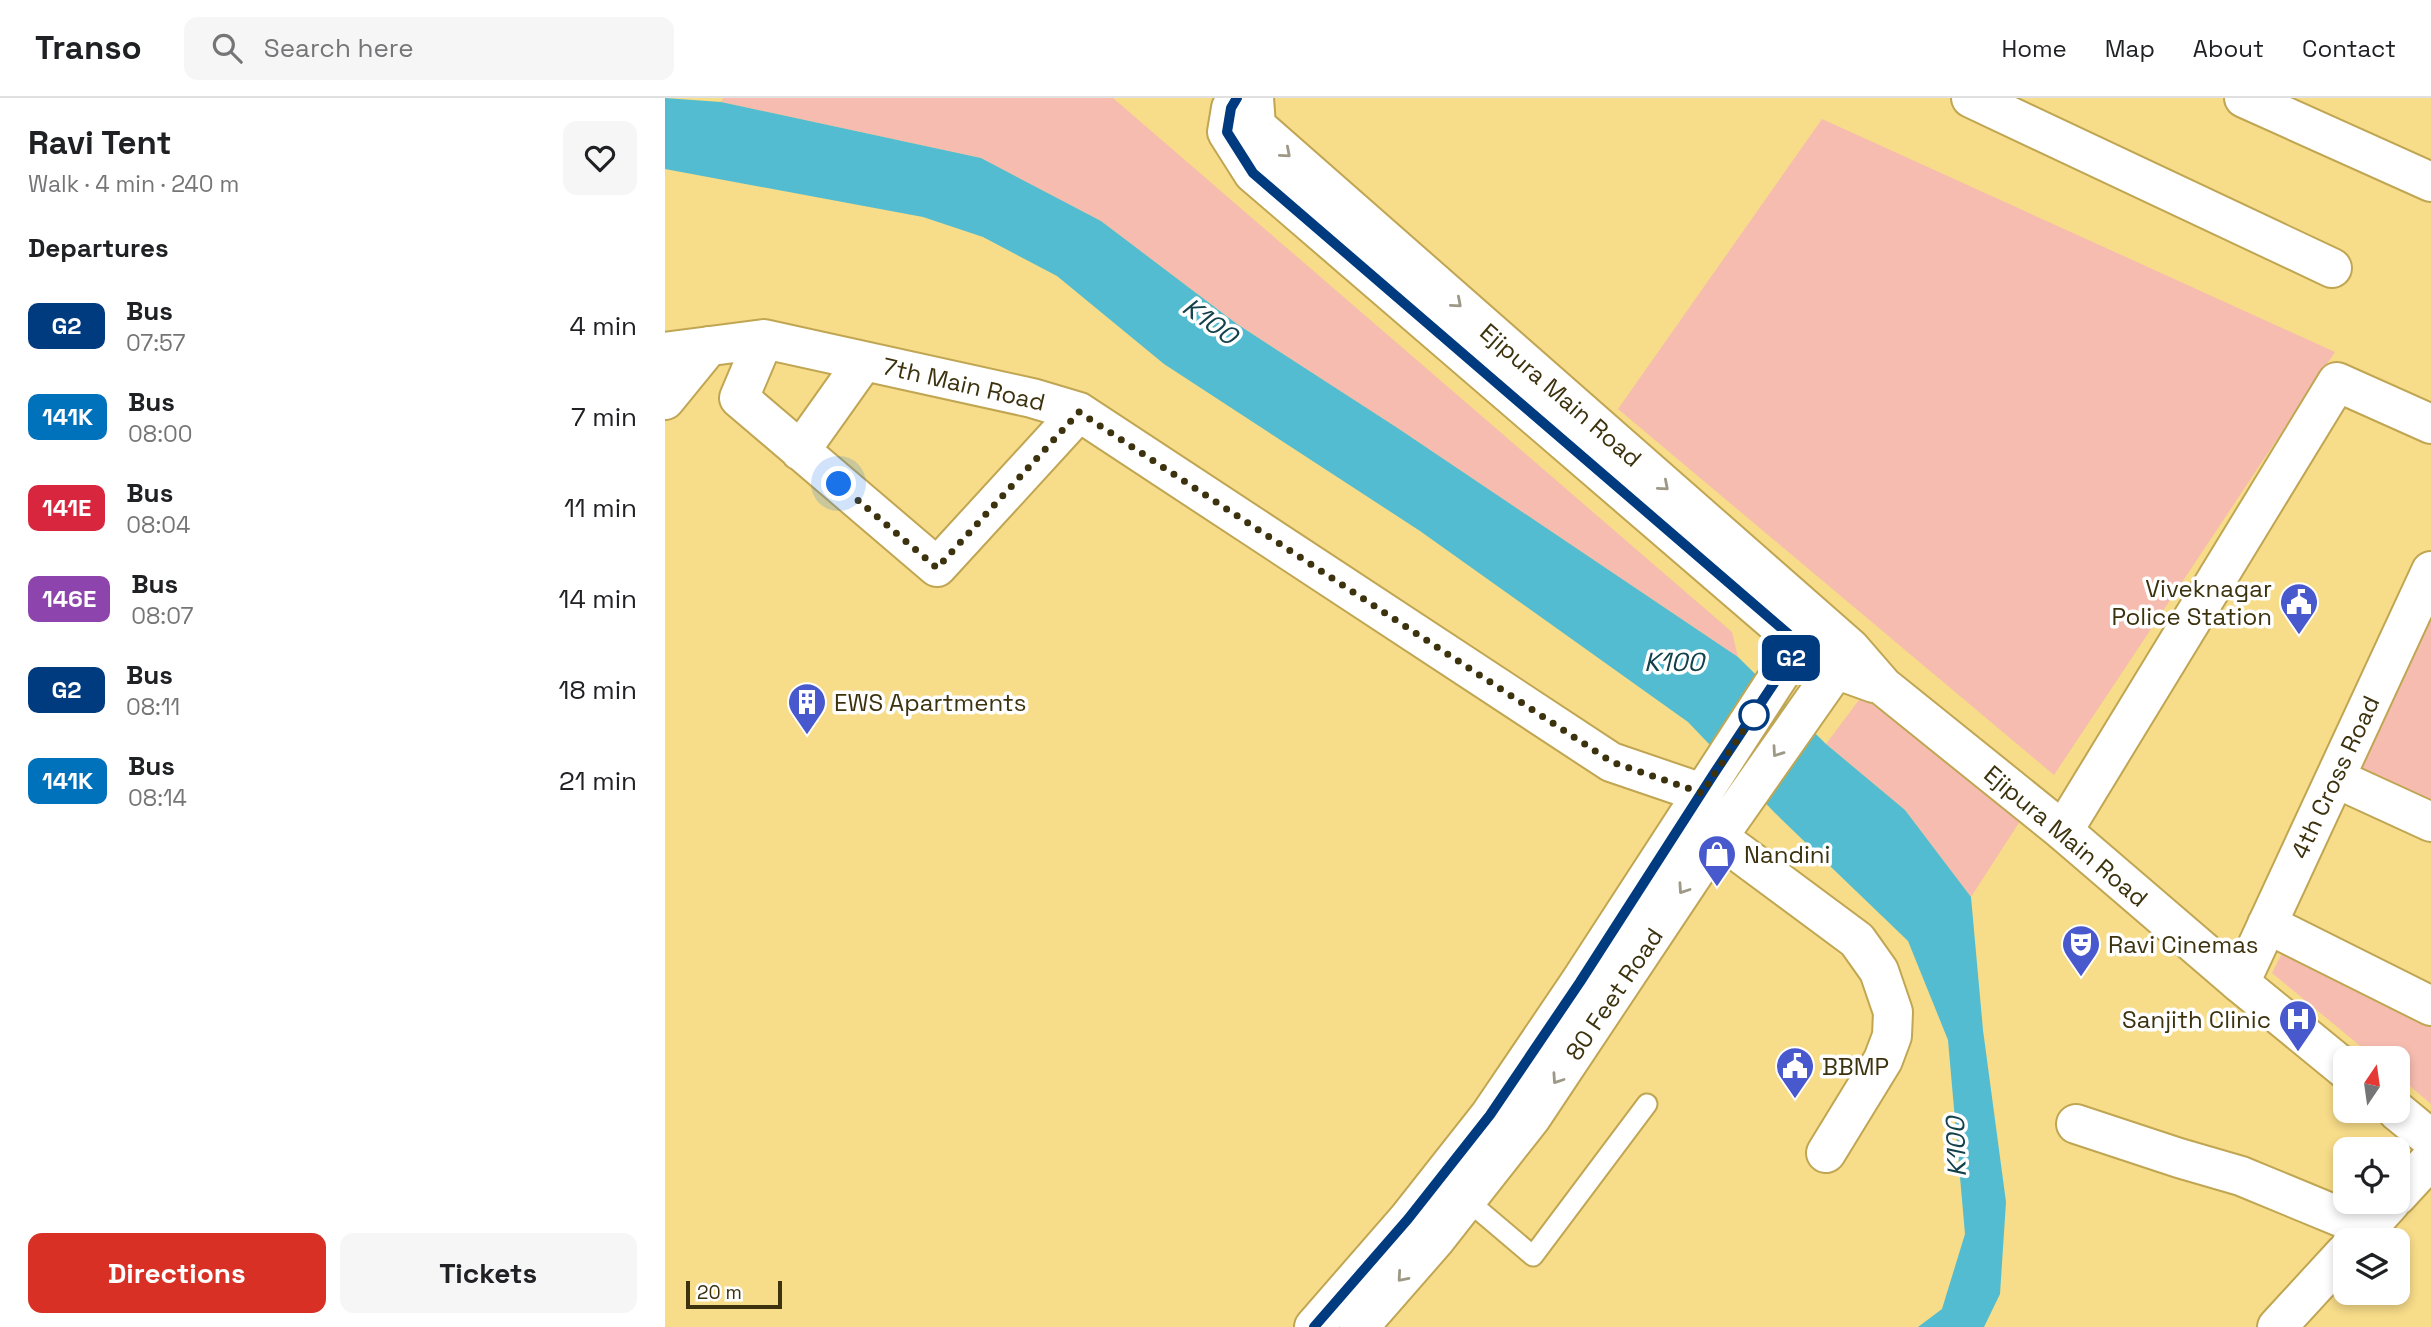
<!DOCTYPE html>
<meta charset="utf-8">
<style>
body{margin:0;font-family:"Space Grotesk",sans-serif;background:#f6f6f6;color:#202124;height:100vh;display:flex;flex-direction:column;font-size:26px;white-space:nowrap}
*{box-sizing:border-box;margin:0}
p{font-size:23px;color:#757577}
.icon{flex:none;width:38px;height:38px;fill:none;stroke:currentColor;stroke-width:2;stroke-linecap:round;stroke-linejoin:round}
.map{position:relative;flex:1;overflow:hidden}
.panel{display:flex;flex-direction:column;background:#fff;width:665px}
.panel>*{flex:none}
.badge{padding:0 14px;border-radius:10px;font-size:24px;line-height:46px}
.needle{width:46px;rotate:13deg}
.controls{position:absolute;left:1668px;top:948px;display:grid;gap:14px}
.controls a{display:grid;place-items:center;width:77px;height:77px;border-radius:14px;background:#fff;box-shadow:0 4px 10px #0003;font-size:35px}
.scale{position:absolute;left:21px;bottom:18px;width:96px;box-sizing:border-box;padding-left:7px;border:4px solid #3c320e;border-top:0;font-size:19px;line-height:24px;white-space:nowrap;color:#3c320e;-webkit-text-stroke:5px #fff;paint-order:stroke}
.you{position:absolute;width:35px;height:35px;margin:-18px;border:5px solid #fff;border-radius:50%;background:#1a73e8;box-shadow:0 0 0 10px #1a73e833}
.map>.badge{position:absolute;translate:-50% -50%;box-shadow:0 0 0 4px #fff}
h2{padding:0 28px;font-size:26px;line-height:63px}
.round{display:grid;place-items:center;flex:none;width:74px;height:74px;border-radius:14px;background:#f6f6f6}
.headline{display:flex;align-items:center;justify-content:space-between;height:119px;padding:0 28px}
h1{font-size:33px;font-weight:700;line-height:52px}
.cta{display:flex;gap:14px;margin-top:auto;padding:14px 28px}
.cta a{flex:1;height:80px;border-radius:14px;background:#d93025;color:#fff;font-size:28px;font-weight:700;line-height:80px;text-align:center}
.cta a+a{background:#f6f6f6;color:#202124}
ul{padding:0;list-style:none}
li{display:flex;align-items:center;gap:21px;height:91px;padding:0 28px}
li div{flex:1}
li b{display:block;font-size:26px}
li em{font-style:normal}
li .badge{min-width:77px;font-weight:700;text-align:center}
header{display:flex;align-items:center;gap:42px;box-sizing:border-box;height:98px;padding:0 35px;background:#fff;border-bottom:2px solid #e0e0e0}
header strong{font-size:33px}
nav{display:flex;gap:38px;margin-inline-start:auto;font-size:24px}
.search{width:490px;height:63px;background:#f6f6f6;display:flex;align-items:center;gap:18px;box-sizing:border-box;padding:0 24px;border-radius:14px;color:#757577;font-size:26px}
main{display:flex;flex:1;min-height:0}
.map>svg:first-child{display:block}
.green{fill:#f6bcaf}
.water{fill:#54bcd0}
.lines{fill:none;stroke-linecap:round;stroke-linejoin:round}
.lane-casing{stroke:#c0a653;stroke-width:23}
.street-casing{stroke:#c0a653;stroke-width:42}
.secondary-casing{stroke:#c0a653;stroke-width:42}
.lane{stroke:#fff;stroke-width:19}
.street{stroke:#fff;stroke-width:38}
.secondary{stroke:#fff;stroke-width:38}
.oneway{stroke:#9e9886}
.line-casing{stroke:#fff;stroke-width:16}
.line{stroke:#003b80;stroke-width:10}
.walk{stroke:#3c320e;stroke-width:7;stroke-dasharray:0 12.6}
.stop-dot{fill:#fff;stroke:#003b80;stroke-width:3.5}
.labels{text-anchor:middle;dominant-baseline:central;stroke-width:7;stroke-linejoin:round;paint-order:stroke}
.street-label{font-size:24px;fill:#3c320e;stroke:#fff}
.poi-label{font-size:24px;fill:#3c320e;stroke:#fff;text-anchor:start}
.water-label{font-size:26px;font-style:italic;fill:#13424b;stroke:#fff}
</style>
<header>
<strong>Transo</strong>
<div class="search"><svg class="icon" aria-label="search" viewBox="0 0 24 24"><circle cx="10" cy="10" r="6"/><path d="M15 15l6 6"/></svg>Search here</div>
<nav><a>Home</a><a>Map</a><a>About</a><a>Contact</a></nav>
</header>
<main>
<section class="panel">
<div class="headline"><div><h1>Ravi Tent</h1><p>Walk · 4 min · 240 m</p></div><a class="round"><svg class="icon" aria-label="heart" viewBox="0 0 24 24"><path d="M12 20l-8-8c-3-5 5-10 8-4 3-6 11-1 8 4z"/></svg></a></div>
<h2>Departures</h2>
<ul>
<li><span class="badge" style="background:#003b80;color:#fff">G2</span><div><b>Bus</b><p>07:57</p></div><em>4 min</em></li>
<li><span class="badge" style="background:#0072bc;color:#fff">141K</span><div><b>Bus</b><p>08:00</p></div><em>7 min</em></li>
<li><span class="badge" style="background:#d7263d;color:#fff">141E</span><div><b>Bus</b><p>08:04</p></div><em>11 min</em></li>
<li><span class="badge" style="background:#8e44ad;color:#fff">146E</span><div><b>Bus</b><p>08:07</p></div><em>14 min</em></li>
<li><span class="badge" style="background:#003b80;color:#fff">G2</span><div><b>Bus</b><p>08:11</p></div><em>18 min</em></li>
<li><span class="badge" style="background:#0072bc;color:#fff">141K</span><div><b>Bus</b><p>08:14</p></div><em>21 min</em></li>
</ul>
<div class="cta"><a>Directions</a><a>Tickets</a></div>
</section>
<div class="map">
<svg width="1766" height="1229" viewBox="0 0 1766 1229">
<rect width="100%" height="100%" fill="#f7dc89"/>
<path class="green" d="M 58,0 L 448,0 L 1067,534 L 1073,559 L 731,329 L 572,226 L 436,123 L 316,60 L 56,4 Z
M 1157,21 L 1670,254 L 1389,677 L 953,311 Z
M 1766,486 L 1766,722 L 1670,680 Z
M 1197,598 L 1357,720 L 1306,799 L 1240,712 L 1161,646 Z
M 1619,851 L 1766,923 L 1766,1006 L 1733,978 L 1732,961 L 1711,961 L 1607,875 Z"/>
<path class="water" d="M 0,0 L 56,4 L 316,60 L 436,123 L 572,226 L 731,329 L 1073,559 L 1161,646 L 1240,712 L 1306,799 L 1318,932 L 1341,1104 L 1335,1196 L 1319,1229 L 1253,1229 L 1277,1211 L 1300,1136 L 1283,942 L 1243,843 L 1110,715 L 1023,624 L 755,433 L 499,266 L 392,178 L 318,139 L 258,119 L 0,71 Z"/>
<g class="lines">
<defs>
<path id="lane" d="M 802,1102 L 868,1158 L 982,1006"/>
<path id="street" d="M 1306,0 L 1667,170
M 1579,0 L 1766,84
M 99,241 L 74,300 L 272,469 L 414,314
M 0,254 L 99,241 L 367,300 L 414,314 L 946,664 L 1037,695
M 0,302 L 44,248
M 135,353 L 199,263
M 1670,680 L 1766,724
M 1398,733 L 1672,284 L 1766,326
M 1053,739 L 1192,842 L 1214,873 L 1228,914 L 1227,938 L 1218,962 L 1161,1055
M 1602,826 L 1766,908
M 1575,885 L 1766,473
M 1411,1026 L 1514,1060 L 1576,1078 L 1702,1130
M 1732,1098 L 1766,1061
M 1691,1143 L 1726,1104
M 1612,1229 L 1680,1155"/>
<path id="secondary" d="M 572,0 L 566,10 L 562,34 L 588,75 L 1135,546 L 1170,571 L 1209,585
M 589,0 L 591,28 L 1185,550 L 1218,588 L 1398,733 L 1575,885 L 1680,971
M 1732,1013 L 1766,1041
M 649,1229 L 743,1121 L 825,1017 L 915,884 L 1148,525
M 694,1229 L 770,1142 L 866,1020 L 1053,739 L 1185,551"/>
</defs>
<use href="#lane" class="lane-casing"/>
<use href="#street" class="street-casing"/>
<use href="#secondary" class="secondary-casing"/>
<use href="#lane" class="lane"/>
<use href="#street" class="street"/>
<use href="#secondary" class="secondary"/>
</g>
<defs><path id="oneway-chevron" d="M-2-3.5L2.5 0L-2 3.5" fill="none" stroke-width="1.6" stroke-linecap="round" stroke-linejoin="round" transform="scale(1.75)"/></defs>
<g class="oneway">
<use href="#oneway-chevron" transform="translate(621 55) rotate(41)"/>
<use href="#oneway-chevron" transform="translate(792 205) rotate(41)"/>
<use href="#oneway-chevron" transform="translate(999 388) rotate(41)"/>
<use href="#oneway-chevron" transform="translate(1112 654) rotate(125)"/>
<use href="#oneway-chevron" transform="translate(1018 791) rotate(124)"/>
<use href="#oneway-chevron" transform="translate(892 981) rotate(124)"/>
<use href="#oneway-chevron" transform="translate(737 1179) rotate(131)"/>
</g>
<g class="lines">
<defs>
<path id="line" d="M 572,0 L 566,10 L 562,34 L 588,75 L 1135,546 L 1048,677 L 915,884 L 825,1017 L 743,1121 L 649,1229"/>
</defs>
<use href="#line" class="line-casing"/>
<use href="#line" class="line"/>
<path class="walk" d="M 174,386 L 272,470 L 414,314 L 947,664 L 1037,695 L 1090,615 L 1089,617"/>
</g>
<defs>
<symbol id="civic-pin" viewBox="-11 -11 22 30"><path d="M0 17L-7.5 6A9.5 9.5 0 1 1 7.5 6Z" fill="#4858cd" stroke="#fff"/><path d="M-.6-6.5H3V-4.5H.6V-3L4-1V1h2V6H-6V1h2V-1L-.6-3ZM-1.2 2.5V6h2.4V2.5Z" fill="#fff"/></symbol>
<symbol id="building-pin" viewBox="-11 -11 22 30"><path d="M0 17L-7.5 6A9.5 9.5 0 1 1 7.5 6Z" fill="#4858cd" stroke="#fff"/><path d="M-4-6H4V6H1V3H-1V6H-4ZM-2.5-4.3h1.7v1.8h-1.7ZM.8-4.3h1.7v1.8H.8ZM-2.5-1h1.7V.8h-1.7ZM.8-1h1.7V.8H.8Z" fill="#fff"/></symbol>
<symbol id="shop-pin" viewBox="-11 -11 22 30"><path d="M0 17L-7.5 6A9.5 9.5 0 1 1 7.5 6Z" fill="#4858cd" stroke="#fff"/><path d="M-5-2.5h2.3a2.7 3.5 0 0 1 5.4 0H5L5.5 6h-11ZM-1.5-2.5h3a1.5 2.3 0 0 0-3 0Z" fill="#fff"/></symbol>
<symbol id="theatre-pin" viewBox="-11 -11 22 30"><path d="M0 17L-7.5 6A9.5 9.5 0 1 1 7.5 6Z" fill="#4858cd" stroke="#fff"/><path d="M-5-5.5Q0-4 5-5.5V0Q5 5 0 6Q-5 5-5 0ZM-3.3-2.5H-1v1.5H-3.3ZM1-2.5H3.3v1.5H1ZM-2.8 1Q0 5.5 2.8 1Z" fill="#fff"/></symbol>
<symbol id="hospital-pin" viewBox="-11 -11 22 30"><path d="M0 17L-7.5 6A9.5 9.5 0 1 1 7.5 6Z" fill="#4858cd" stroke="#fff"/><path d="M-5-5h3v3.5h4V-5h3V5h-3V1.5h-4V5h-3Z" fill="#fff"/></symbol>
</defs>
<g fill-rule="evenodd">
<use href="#civic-pin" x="1612" y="482" width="44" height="60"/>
<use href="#building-pin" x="120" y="582" width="44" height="60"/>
<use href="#shop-pin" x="1030" y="734" width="44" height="60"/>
<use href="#theatre-pin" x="1394" y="824" width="44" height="60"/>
<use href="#hospital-pin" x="1611" y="899" width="44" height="60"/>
<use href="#civic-pin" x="1108" y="946" width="44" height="60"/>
</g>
<circle class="stop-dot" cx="1089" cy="617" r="14"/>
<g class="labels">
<g class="street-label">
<text transform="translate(299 286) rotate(13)">7th Main Road</text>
<text transform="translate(896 297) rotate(41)">Ejipura Main Road</text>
<text transform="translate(1670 679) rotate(-65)">4th Cross Road</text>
<text transform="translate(1401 738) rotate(40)">Ejipura Main Road</text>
<text transform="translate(949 896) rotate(-56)">80 Feet Road</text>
</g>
<g class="poi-label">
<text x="1607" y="490" text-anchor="end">Viveknagar<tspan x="1607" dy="28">Police Station</tspan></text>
<text x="169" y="604">EWS Apartments</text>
<text x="1079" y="756">Nandini</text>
<text x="1443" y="846">Ravi Cinemas</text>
<text x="1606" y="921" text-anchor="end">Sanjith Clinic</text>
<text x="1157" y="968">BBMP</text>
</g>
<g class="water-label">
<text transform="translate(545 223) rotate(36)">K100</text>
<text x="1009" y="564">K100</text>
<text transform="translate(1291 1049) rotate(-92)">K100</text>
</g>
</g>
</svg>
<div class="controls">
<a><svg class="needle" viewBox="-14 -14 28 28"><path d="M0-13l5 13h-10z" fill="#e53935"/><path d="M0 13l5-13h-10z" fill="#757577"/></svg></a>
<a><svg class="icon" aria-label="locate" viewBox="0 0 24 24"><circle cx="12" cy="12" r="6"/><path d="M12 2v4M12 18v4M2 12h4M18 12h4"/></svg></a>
<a><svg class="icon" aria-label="layers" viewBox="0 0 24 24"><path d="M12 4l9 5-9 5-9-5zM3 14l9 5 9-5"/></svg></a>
</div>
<div class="scale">20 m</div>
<div class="you" style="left:174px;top:386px"></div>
<b class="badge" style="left:1126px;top:560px;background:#003b80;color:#fff">G2</b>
</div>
</main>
